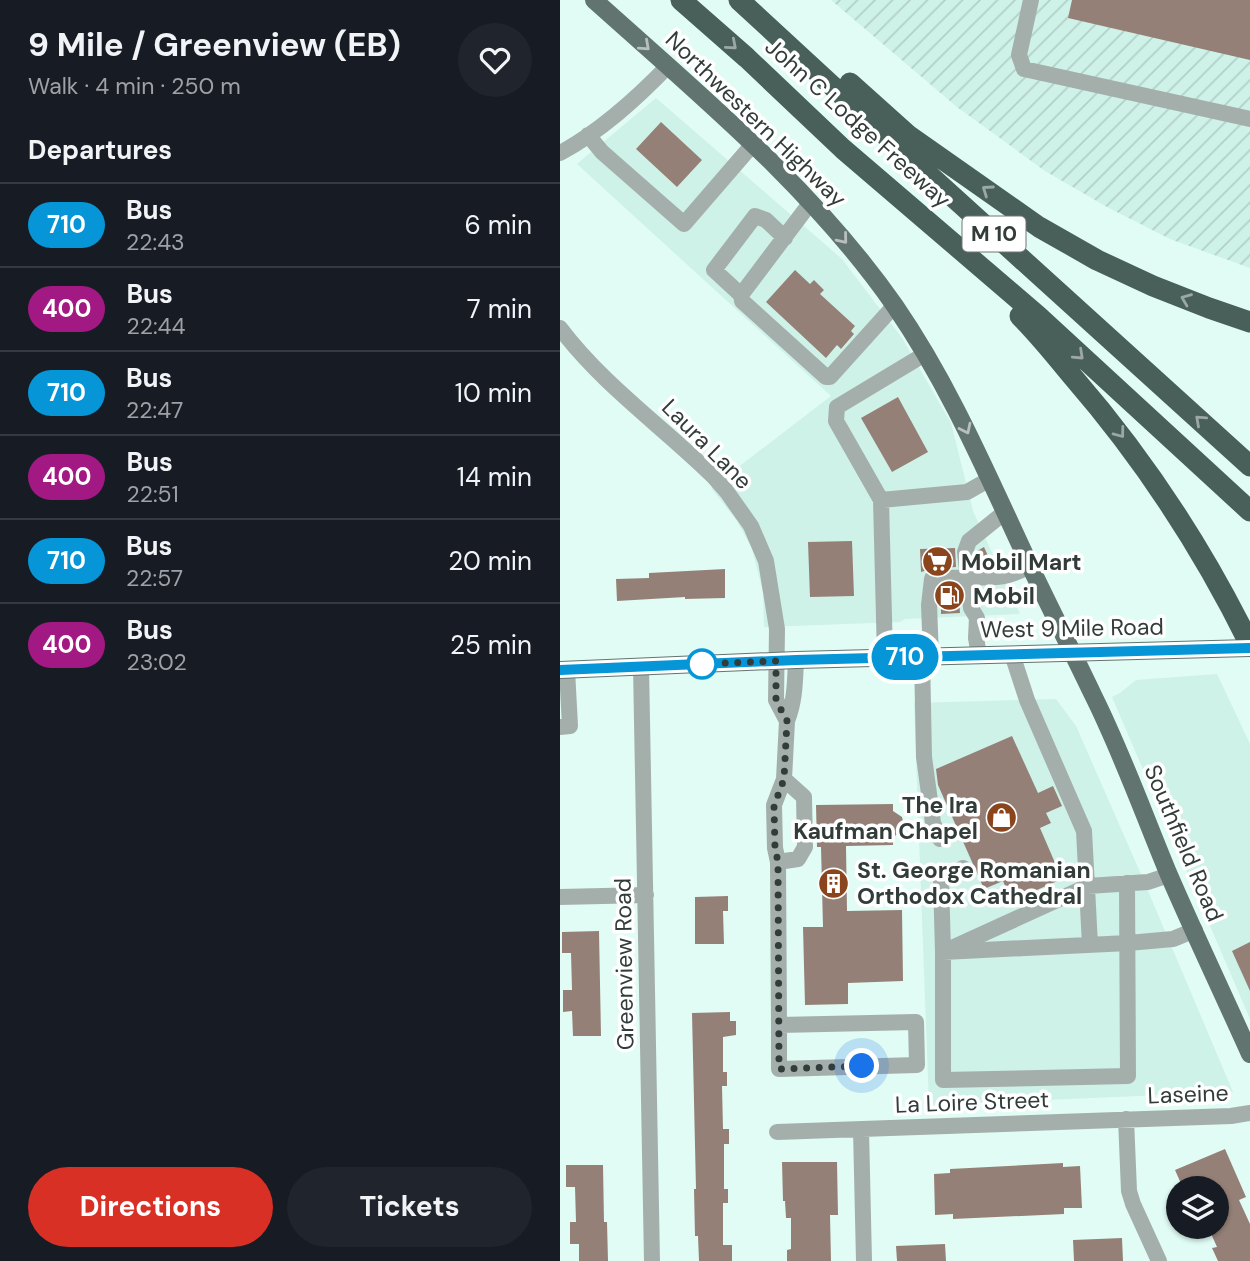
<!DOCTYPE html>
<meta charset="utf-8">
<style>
body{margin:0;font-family:"DM Sans",sans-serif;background:#20242c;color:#f1f3f6;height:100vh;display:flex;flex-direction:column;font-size:26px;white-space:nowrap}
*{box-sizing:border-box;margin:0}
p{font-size:23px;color:#9ea1a6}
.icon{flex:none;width:38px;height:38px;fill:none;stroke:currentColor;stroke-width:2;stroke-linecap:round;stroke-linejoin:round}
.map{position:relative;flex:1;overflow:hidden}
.panel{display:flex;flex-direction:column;background:#171b24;width:560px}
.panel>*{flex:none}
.badge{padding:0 14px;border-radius:23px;font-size:24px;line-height:46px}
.controls{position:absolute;left:606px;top:1176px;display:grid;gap:14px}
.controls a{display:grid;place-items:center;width:63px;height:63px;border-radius:50%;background:#171b24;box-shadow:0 2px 5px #0004;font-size:35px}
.you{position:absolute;width:35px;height:35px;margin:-18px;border:5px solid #fff;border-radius:50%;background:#1a73e8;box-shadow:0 0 0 10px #1a73e833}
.map>.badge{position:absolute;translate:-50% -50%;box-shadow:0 0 0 4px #fff}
h2{padding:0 28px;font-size:26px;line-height:63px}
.round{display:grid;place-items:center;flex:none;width:74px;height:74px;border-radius:37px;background:#20242c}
.head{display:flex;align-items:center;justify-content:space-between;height:119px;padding:0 28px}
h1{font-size:33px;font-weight:700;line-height:52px}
.primary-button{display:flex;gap:14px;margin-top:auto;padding:14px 28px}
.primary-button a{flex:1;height:80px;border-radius:42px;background:#d93025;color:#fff;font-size:28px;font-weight:700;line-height:80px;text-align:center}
.primary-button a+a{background:#20242c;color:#f1f3f6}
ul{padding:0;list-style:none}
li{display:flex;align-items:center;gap:21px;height:84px;padding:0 28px;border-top:2px solid #363941}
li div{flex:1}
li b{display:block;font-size:26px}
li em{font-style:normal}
li .badge{min-width:77px;font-weight:700;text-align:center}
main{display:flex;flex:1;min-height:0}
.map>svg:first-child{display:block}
.built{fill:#cef1e8}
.industrial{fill:url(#industrial-furrows)}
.building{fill:#958077}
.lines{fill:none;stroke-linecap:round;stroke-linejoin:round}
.minor{stroke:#a4afac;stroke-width:16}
.major{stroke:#61746f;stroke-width:18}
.highway{stroke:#49605a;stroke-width:21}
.oneway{stroke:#9ba8a4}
.oneway2{stroke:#b8c0be}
.line-casing{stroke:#fff;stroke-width:16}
.line{stroke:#0696d7;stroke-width:10}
.walk{stroke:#323d3a;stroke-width:7;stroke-dasharray:0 12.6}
.stop-dot{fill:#fff;stroke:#0696d7;stroke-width:3.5}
.labels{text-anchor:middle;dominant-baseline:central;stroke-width:7;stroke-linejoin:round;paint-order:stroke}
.shield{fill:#fff;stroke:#707775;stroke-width:2}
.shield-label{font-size:21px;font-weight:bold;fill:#323d3a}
.street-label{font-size:23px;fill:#323d3a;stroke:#fff}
.poi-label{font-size:23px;font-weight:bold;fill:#323d3a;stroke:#fff;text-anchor:start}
</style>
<main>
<section class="panel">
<div class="head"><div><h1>9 Mile / Greenview (EB)</h1><p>Walk · 4 min · 250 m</p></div><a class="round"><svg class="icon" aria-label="heart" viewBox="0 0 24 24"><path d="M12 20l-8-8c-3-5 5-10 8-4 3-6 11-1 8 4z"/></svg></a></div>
<h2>Departures</h2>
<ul>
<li><span class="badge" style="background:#0696d7;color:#fff">710</span><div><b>Bus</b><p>22:43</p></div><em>6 min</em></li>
<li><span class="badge" style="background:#a31984;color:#fff">400</span><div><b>Bus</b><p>22:44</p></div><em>7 min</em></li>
<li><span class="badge" style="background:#0696d7;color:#fff">710</span><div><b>Bus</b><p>22:47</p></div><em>10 min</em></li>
<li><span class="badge" style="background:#a31984;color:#fff">400</span><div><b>Bus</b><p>22:51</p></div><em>14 min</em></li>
<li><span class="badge" style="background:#0696d7;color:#fff">710</span><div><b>Bus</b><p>22:57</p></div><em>20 min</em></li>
<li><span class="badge" style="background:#a31984;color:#fff">400</span><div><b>Bus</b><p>23:02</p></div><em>25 min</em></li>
</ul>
<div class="primary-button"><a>Directions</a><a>Tickets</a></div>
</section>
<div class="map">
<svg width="690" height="1261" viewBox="0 0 690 1261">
<defs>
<pattern id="industrial-furrows" width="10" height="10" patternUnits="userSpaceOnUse" patternTransform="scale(1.75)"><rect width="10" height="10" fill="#cef1e8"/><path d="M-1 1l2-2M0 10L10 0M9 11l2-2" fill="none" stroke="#b1d0c8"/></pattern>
</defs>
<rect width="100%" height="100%" fill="#e1fcf5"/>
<path class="built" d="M 96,98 L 282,259 L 342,338 L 391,423 L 413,511 L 460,614 L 345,619 L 340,622 L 204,627 L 203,592 L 192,549 L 177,521 L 151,488 L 271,396 L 17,164 Z
M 657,674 L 690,744 L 690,1019 L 552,697 L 560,693 L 576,680 Z
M 496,699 L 516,726 L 580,872 L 673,1092 L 369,1105 L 354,703 Z"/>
<path class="industrial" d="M 271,0 L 690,0 L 690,268 L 610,239 L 547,207 L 485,171 L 397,107 Z"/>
<path class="building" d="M 512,0 L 690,0 L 690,60 L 508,18 Z
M 101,122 L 142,160 L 117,187 L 76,149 Z
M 235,270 L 250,284 L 254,280 L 264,290 L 260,294 L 295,326 L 291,331 L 294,334 L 281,349 L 277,345 L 266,358 L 206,302 Z
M 338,397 L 368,452 L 332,472 L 301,418 Z
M 292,541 L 294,596 L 250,597 L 248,542 Z
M 424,547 L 433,567 L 417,567 L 416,553 L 417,551 Z
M 395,548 L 396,567 L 371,569 L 361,572 L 360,549 Z
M 165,569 L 165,598 L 125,599 L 125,597 L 57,601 L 56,579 L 89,578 L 89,573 Z
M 381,588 L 398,588 L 400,613 L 381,614 Z
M 452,736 L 478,793 L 493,786 L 502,806 L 486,813 L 491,823 L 480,828 L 502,879 L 470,893 L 469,891 L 451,899 L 443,881 L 424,889 L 378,785 L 376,769 Z
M 333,804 L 333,811 L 342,817 L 344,825 L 341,832 L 333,837 L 333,845 L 286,846 L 287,911 L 342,910 L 343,981 L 288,983 L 288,1004 L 245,1005 L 243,927 L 263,927 L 261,847 L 257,847 L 256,805 Z
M 168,896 L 168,911 L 163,911 L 164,944 L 135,944 L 135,897 Z
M 39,931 L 41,1036 L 13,1036 L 12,1011 L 3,1012 L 3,990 L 12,990 L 11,953 L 2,953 L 2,932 Z
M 690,942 L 690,991 L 672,951 Z
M 170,1012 L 170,1021 L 176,1021 L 176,1035 L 163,1037 L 163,1072 L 167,1072 L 167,1086 L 162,1086 L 163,1129 L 169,1129 L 169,1144 L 164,1144 L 164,1189 L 168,1189 L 168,1203 L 163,1203 L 163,1245 L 172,1245 L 172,1261 L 139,1261 L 138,1236 L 135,1236 L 134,1189 L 136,1189 L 132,1013 Z
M 665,1149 L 686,1197 L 679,1200 L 690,1224 L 690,1261 L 658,1261 L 652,1248 L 657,1247 L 648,1227 L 656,1227 L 656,1188 L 623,1188 L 615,1170 Z
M 222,1162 L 277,1162 L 278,1215 L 270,1215 L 271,1261 L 227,1261 L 227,1250 L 231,1249 L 231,1218 L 226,1218 L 225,1201 L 223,1201 Z
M 503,1163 L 503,1167 L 520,1166 L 522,1208 L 504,1208 L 504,1214 L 393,1219 L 393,1214 L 375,1215 L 374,1174 L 390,1173 L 390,1169 Z
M 6,1165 L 43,1165 L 44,1222 L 47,1222 L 48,1261 L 19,1261 L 19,1244 L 10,1244 L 10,1222 L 16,1222 L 15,1187 L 6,1187 Z
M 562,1238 L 563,1261 L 514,1261 L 513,1240 Z
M 385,1244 L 386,1261 L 337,1261 L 336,1246 Z"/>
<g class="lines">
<path class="minor" d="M 471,0 L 459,55 L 464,69 L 690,119
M 28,135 L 42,152 L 124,224 L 194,143
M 0,153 C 41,131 76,99 108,66
M 251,202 L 181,295 L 182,301 L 266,377 L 270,377 L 334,306
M 181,295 L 154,270 L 195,216 L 206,220 L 225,238
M 0,328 C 42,384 103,427 153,476 L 167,492 L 191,526 L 206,561 L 217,629 L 216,700 L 227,721 C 235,701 235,682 236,660
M 321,500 L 407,492 L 430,479
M 452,654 L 467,700 L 524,831 L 530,945
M 419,655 L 416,638 L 417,618 L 411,608 L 405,552 L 409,541 L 445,512
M 362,656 L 364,757 L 373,823 L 380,839
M 371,656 L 369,605 L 372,579 C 396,575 420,580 444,576 C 453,575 462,570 470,566
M 325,657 L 321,500 L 276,421 L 277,407 L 365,354
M 81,666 L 92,1261
M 0,727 L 10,726 L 7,670
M 218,862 L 238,859 L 245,847 L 244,797 L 224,779
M 403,868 L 381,880 L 383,952 L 568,943 L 613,939 L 635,930
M 567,883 L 568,1076 L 383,1080 L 383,952 L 528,886 L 588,882 L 609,875
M 0,897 L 86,895
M 219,1025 L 219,1069 L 357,1065 L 356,1022 L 219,1025 L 218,862 L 215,848 L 214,805 L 224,779 L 227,721
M 566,1119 L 569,1191 L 573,1204 L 599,1261
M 301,1129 L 304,1261
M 217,1132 L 671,1116 L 690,1113"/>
<path class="major" d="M 34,0 C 141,96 253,188 335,306 C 392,389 429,479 472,570 C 492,612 513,653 533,695 C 562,753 584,815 609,875 C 635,935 663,994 690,1054
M 0,670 L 236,660 L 690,648"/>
<path class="highway" d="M 121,0 L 187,58 L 283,149 L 478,316 L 690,511
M 179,0 L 359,166 L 690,466
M 290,83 L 348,135 L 479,227 L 537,260 L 593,286 L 649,308 L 690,322
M 460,316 C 479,335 496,356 513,377 C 584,459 642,547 690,645"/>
</g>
<defs><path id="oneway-chevron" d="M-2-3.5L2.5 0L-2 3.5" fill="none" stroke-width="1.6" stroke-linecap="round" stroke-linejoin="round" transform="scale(1.75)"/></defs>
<g class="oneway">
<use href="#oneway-chevron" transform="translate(172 45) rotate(41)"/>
<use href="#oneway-chevron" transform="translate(427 190) rotate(-145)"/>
<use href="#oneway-chevron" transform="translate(626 299) rotate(-158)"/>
<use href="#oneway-chevron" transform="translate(519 355) rotate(43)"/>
<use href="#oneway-chevron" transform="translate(640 420) rotate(-138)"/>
<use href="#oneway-chevron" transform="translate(560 433) rotate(53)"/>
</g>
<g class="oneway2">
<use href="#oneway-chevron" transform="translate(85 46) rotate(42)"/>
<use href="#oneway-chevron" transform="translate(283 239) rotate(51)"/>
<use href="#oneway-chevron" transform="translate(406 429) rotate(64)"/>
</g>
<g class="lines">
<defs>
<path id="line" d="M 0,670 L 236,660 L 690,648"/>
</defs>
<use href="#line" class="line-casing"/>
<use href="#line" class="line"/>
<path class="walk" d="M 142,664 L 141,664 L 216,661 L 216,700 L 227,721 L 224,779 L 214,806 L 215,848 L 218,862 L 219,1069 L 302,1066"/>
</g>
<defs>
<symbol id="supermarket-disc" viewBox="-11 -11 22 22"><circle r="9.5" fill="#8a451d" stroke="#fff"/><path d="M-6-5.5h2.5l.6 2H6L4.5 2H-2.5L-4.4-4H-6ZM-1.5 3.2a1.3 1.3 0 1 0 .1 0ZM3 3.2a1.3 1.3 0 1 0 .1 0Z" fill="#fff"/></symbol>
<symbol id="fuel-disc" viewBox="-11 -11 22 22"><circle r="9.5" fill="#8a451d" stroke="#fff"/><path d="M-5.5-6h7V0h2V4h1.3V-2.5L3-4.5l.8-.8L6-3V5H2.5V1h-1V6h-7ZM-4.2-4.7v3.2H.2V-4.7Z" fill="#fff"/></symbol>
<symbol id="shop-disc" viewBox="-11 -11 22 22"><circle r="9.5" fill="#8a451d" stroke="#fff"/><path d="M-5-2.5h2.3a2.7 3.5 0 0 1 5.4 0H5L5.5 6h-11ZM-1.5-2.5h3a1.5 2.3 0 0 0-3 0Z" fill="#fff"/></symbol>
<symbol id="building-disc" viewBox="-11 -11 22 22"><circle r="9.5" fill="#8a451d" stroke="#fff"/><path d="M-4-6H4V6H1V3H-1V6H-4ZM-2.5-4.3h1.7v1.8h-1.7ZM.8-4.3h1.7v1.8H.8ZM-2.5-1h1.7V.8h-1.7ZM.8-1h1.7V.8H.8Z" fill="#fff"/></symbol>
</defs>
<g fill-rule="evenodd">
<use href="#supermarket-disc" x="360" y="544" width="35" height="35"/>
<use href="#fuel-disc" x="372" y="578" width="35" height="35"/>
<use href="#shop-disc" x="424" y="800" width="35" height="35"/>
<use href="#building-disc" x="256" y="866" width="35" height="35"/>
</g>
<circle class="stop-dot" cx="142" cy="664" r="14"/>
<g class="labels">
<rect class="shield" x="402.5" y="216.5" width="63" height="35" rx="5"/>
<g class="shield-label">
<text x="434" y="234">M 10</text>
</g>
<g class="street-label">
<text transform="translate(196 119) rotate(44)">Northwestern Highway</text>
<text transform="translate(298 123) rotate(42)">John C Lodge Freeway</text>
<text transform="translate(147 444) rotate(45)">Laura Lane</text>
<text transform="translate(512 628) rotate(-1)">West 9 Mile Road</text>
<text transform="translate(624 843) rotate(67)">Southfield Road</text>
<text transform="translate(64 964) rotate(-91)">Greenview Road</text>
<text transform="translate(628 1094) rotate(-2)">Laseine</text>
<text transform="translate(412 1102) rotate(-2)">La Loire Street</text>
</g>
<g class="poi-label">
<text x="401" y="562">Mobil Mart</text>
<text x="413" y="596">Mobil</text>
<text x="418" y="805" text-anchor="end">The Ira<tspan x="418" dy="26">Kaufman Chapel</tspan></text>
<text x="297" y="870">St. George Romanian<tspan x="297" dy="26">Orthodox Cathedral</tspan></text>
</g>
</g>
</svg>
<div class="controls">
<a><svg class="icon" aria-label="layers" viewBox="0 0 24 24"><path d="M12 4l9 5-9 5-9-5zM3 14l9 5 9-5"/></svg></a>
</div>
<div class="you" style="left:302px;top:1066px"></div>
<b class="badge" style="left:345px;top:657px;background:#0696d7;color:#fff">710</b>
</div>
</main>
